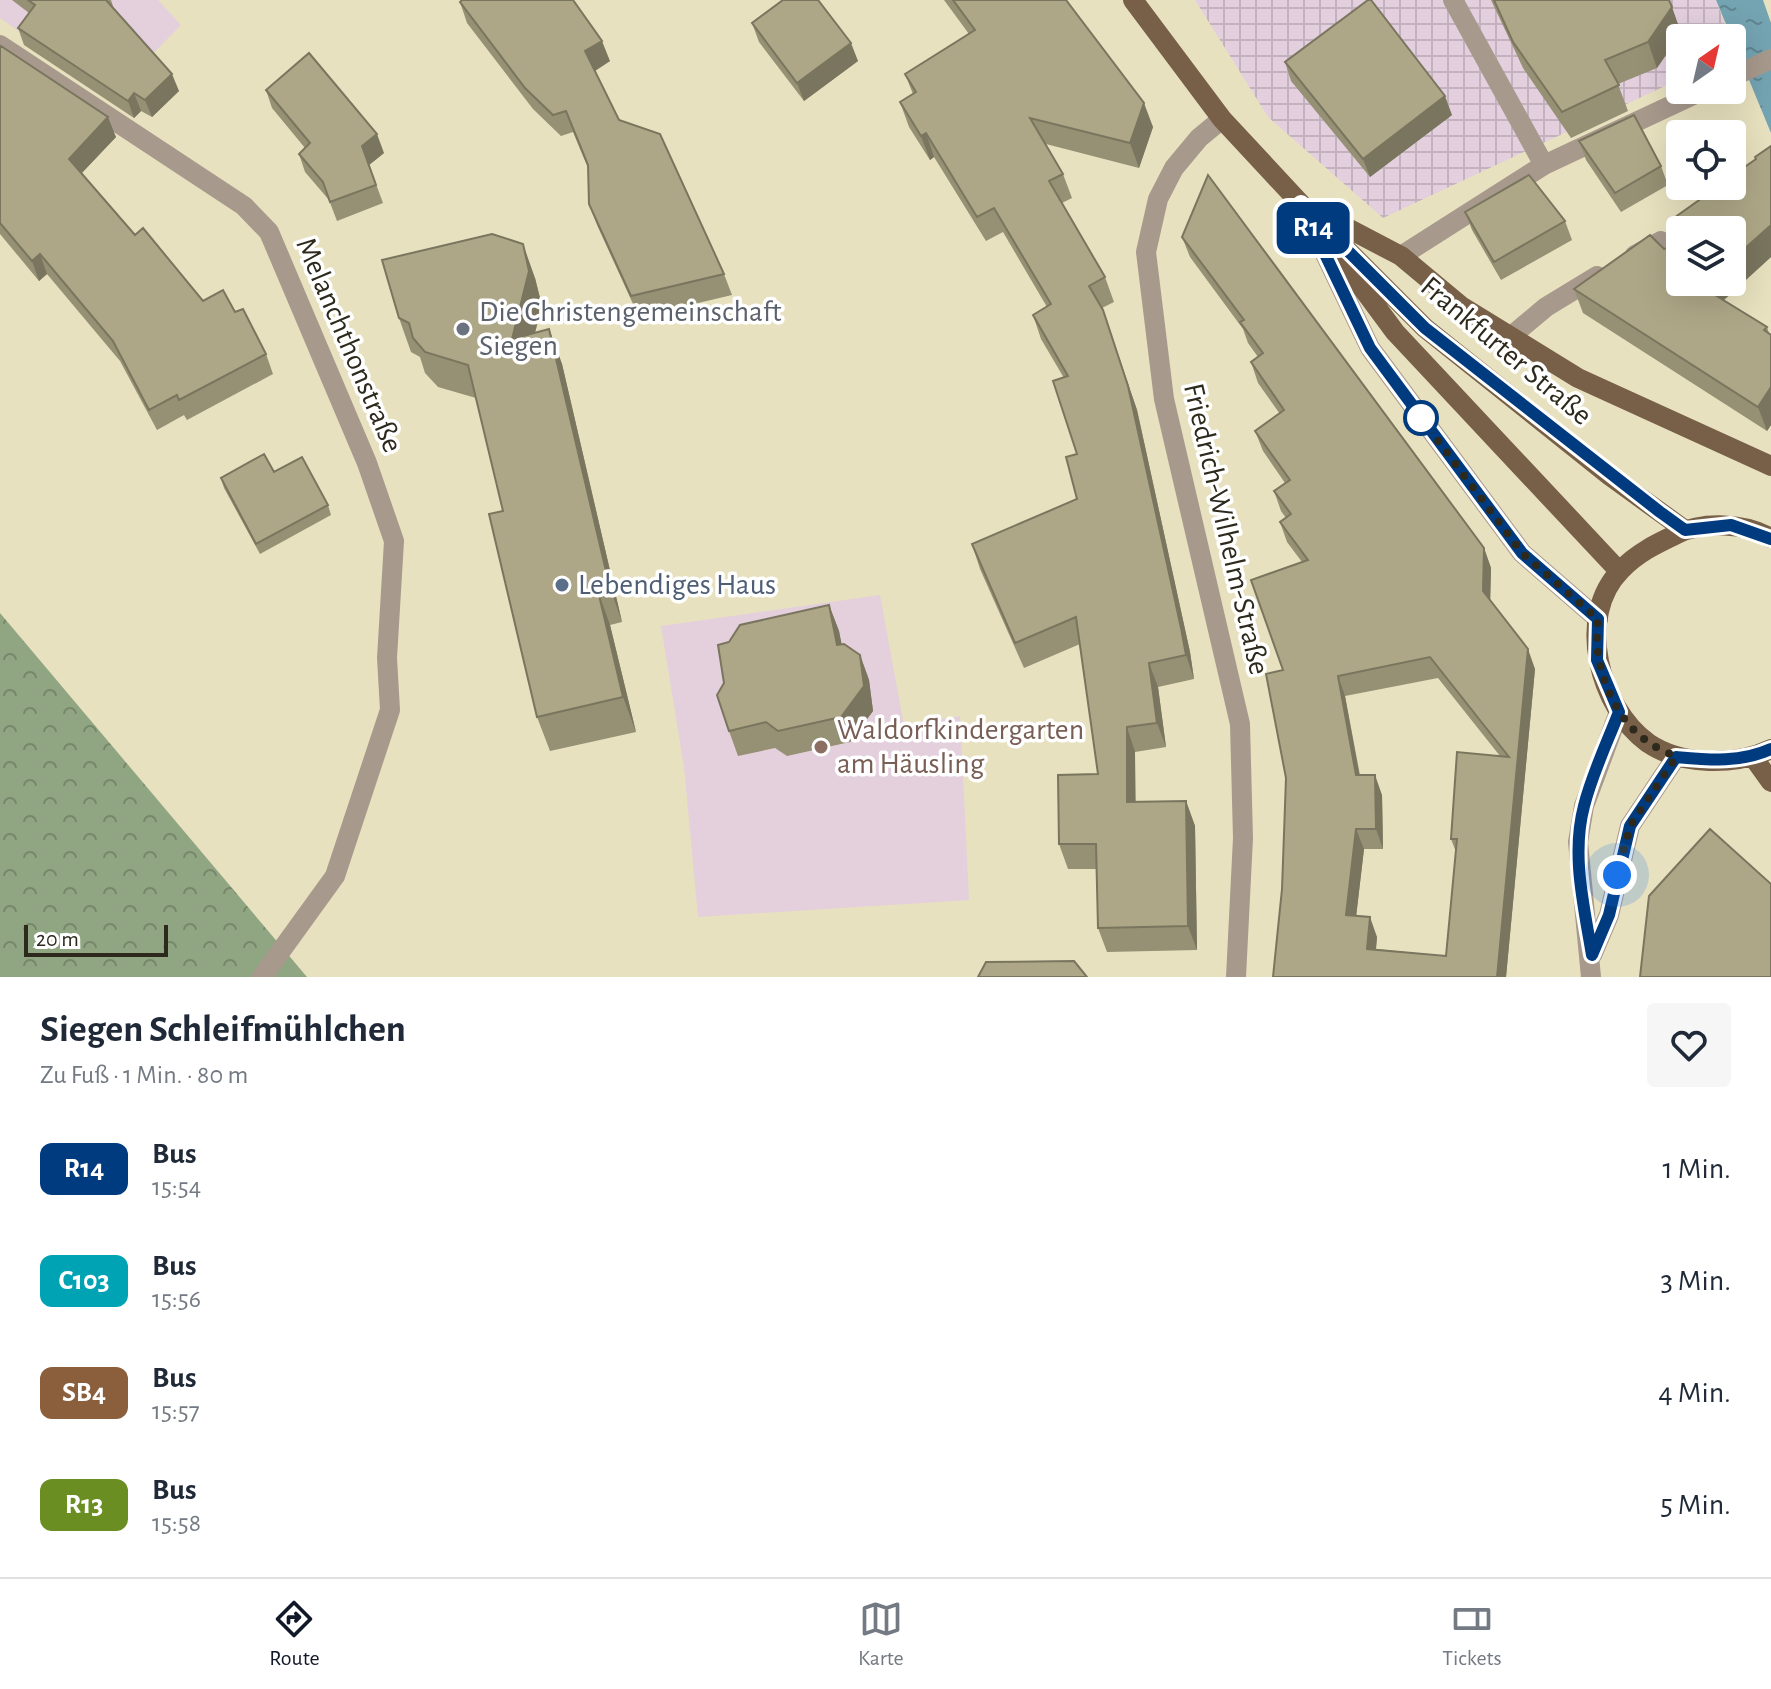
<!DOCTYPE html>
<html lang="de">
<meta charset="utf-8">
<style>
body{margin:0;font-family:"Alegreya Sans",sans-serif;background:#f6f6f7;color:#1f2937;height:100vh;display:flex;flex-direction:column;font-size:30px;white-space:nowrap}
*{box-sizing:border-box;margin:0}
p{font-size:26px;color:#747a83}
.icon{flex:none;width:44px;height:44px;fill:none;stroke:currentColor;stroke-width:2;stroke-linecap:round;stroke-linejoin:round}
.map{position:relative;height:977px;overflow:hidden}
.panel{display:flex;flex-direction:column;background:#fff;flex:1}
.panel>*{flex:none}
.badge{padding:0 16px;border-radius:12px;font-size:28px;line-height:52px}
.needle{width:52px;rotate:34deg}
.tools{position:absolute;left:1666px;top:24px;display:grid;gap:16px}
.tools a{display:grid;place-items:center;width:80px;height:80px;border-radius:8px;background:#fff;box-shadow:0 8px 32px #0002;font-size:40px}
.scale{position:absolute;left:24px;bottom:20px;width:144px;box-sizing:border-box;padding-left:8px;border:4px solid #2d2a1d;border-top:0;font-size:22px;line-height:28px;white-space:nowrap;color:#2d2a1d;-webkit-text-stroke:6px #fff;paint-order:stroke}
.you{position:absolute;width:40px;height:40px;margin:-20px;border:6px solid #fff;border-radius:50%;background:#1a73e8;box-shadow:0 0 0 12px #1a73e833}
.map>.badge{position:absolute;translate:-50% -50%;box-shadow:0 0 0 4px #fff}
.round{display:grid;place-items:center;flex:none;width:84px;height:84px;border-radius:8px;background:#f6f6f7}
.overview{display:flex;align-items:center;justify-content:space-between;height:136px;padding:0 40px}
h1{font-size:38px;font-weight:700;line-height:60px}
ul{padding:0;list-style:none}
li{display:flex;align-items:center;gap:24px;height:112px;padding:0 40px}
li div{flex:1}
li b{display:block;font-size:30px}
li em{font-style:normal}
li .badge{min-width:88px;font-weight:700;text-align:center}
.menu{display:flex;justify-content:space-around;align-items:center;height:112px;border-top:2px solid #e0e1e3;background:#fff;font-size:22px;color:#747a83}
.menu a{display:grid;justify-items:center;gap:4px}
.menu .selected{color:#111827}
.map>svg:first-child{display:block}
.industrial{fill:url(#industrial-grid)}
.education{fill:#e4cfdd}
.forest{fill:url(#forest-crowns)}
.water{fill:url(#water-ripples)}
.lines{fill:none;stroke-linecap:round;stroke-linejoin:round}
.minor{stroke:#a7998c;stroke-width:20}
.major{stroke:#775f48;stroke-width:20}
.wall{fill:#969074;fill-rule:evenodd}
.shaded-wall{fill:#7a755e}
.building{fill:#aea787;stroke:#7a755e;stroke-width:2;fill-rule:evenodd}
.line-casing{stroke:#fff;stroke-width:18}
.line{stroke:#003b80;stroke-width:12}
.walk{stroke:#2d2a1d;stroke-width:8;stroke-dasharray:0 14.4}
.worship-dot{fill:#6b7280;stroke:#fff;stroke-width:3}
.stop-dot{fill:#fff;stroke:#003b80;stroke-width:4}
.service-dot{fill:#5c6f8a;stroke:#fff;stroke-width:3}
.education-dot{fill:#8d6e63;stroke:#fff;stroke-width:3}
.labels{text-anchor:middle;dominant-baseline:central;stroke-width:7;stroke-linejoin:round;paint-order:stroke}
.worship-label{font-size:30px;fill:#5b616d;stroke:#fff;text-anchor:start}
.street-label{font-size:30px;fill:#2d2a1d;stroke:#fff}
.service-label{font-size:30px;fill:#4e5e75;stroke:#fff;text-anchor:start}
.education-label{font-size:30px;fill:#785e54;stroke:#fff;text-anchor:start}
</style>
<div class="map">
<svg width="1771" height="977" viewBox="0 0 1771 977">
<defs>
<pattern id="industrial-grid" width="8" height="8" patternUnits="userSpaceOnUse" patternTransform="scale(2)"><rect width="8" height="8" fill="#e3cfde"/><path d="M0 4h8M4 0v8" fill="none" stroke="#c3b2be"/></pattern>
<pattern id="forest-crowns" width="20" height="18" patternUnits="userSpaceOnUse" patternTransform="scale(2)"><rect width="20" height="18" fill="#90a582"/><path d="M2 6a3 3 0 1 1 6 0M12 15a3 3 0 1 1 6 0" fill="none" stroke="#76876a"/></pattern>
<pattern id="water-ripples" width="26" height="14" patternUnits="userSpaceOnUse" patternTransform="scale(2)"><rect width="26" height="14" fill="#74a3b2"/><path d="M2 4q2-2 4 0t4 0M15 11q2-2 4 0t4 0" fill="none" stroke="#608590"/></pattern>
</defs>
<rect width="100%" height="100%" fill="#e8e1bf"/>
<path class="industrial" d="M 1195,0 L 1716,0 L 1730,38 L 1680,38 L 1680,79 L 1383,218 L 1268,117 Z"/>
<path class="education" d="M 0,0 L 158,0 L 181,25 L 111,96 L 0,18 Z
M 880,595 L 904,726 L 960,716 L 969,900 L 698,917 L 684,767 L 661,626 Z"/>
<path class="forest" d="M 0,613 L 307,977 L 0,977 Z"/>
<path class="water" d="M 1716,0 L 1763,0 L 1771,23 L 1771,133 Z"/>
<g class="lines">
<path class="minor" d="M 1453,0 L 1544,165
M 0,45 L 244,206 L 269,232 L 367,463 L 394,541 L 387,658 L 390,710 L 335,876 L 262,977
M 1732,77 L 1771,59
M 1222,119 L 1199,138 L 1174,168 L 1158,199 L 1146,252 L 1164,399 L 1240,724 L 1243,838 L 1236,977
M 1303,208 L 1370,348 L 1522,553 L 1598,619
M 1635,255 L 1661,241 L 1677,261 L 1680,260
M 1401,256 L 1544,165 L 1704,90
M 1509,338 L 1546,307 L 1597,276
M 1592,955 L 1609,915 L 1630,826 L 1676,757
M 1591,977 L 1578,842 L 1584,806 L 1619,712"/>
<path class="major" d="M 1133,0 L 1222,119 L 1301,204 L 1425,328 L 1610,476 L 1685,530
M 1319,213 L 1401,256 L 1461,306 L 1578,378 L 1771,466
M 1338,255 L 1395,332 L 1619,571
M 1771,538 C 1745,523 1704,521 1677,534 C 1656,544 1637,553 1621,570 C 1575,616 1599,708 1648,743 C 1682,766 1735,766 1771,749
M 1753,757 L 1771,782"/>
</g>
<path class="wall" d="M 12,0 L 111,0 L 114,9 L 179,91 L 152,117 L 141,111 L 134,118 L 24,45 L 18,28 L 29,13 Z
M 944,0 L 1066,0 L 1153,127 L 1139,168 L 1046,144 L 1063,174 L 1072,198 L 1062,203 L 1105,277 L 1114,302 L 1102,308 L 1137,410 L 1190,652 L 1194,679 L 1158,687 L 1166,747 L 1135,752 L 1135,802 L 1186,801 L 1195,826 L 1197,950 L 1107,952 L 1098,928 L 1097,869 L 1068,869 L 1059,844 L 1098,774 L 1080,644 L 1024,668 L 980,569 L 972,544 L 1077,499 L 1077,454 L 1064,378 L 1041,339 L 1033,315 L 1047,307 L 1003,232 L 986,241 L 934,157 L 930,160 L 909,127 L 900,102 L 913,94 L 905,74 L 969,34 Z
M 1491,0 L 1669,0 L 1681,33 L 1657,68 L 1618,84 L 1628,111 L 1571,138 L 1523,68 Z
M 460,2 L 610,61 L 595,71 L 619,120 L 724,274 L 732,295 L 639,317 L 597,225 L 589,204 L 588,168 L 573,132 L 561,136 L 533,109 L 467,23 Z
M 752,23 L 858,61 L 804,101 L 759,42 Z
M 0,48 L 116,137 L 81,174 L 135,235 L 203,301 L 235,312 L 266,354 L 273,374 L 187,420 L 184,415 L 157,430 L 120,361 L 47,274 L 39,281 L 0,234 Z
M 1285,62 L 1452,115 L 1370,177 L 1291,81 Z
M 266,90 L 384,153 L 369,165 L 383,203 L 337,221 L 329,200 L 305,172 L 299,154 L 305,148 L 272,108 Z
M 1579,141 L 1661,166 L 1668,185 L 1621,212 L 1586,160 Z
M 1771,146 L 1771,257 L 1723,300 L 1767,327 L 1769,333 L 1771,335 L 1771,425 L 1767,431 L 1583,313 L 1574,289 L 1664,249 L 1732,230 L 1680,230 L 1680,244 L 1671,220 L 1756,159 Z
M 1465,212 L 1565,221 L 1572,240 L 1501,280 L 1472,230 Z
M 1182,237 L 1484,548 L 1491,568 L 1490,600 L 1535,669 L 1506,977 L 1273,977 L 1282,889 L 1286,778 L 1283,670 L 1302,562 L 1287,542 L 1280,522 L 1286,518 L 1281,511 L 1274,491 L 1285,483 L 1263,451 L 1255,431 L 1280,414 L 1258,383 L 1251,362 L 1258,357 L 1248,343 L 1243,329 L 1190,257 ZM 1438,678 L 1500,756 L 1451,839 L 1456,852 L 1446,956 L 1376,949 L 1377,937 L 1356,916 L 1364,849 L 1383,849 L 1382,795 L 1360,775 L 1345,696 Z
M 535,278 L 542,306 L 535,333 L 549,329 L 562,364 L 622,622 L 610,625 L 636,732 L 550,751 L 537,717 L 503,511 L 476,398 L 438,387 L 425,373 L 420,357 L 411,352 L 399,318 Z
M 274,472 L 328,505 L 331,515 L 260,554 L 224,488 L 221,478 Z
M 829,605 L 839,631 L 841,644 L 860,655 L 869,680 L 873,711 L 850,742 L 787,756 L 775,748 L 738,756 L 729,731 L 729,642 Z"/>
<path class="shaded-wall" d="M 1672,7 L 1681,33 L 1657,68 L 1648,42 Z
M 602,41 L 610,61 L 593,72 L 585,51 Z
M 851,43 L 858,61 L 804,101 L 797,83 Z
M 172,74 L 179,91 L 152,117 L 145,100 Z
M 134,93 L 141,111 L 134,118 L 128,101 Z
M 1445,96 L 1452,115 L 1370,177 L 1363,159 Z
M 1144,103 L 1153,127 L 1139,168 L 1130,143 Z
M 108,117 L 116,137 L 76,179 L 69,159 Z
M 926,133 L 934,157 L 930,160 L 921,136 Z
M 377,134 L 384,153 L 369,165 L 362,146 Z
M 1771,225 L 1771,257 L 1711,312 L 1702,287 L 1708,282 L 1732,282 L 1732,260 Z
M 523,244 L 535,278 L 542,306 L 524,373 L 512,339 Z
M 40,254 L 47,274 L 39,281 L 32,261 Z
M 1103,310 L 1137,410 L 1190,652 L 1194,679 L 1186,655 Z
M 549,329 L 562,364 L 622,622 L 610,588 Z
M 1771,387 L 1771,425 L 1767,431 L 1758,407 Z
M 1484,548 L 1491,568 L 1490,611 L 1483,591 Z
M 598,591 L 610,625 L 636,732 L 623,697 Z
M 829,605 L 839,631 L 847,670 L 837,645 Z
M 1528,649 L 1535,669 L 1506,977 L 1497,977 Z
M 860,655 L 869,680 L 873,711 L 850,742 L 841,717 Z
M 1149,663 L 1158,687 L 1166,747 L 1157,723 Z
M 1338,676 L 1345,696 L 1363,795 L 1356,775 Z
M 1127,727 L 1135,752 L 1136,826 L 1127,802 Z
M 1375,775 L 1382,795 L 1383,849 L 1376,829 Z
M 1186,801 L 1195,826 L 1197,950 L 1188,926 Z
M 1356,829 L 1364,849 L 1354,935 L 1346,915 Z
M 1370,917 L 1377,937 L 1374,969 L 1367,949 Z"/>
<path class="building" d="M 28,0 L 106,0 L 172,74 L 145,100 L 134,93 L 128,101 L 18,28 L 35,5 Z
M 462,0 L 573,0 L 602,41 L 585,51 L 619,120 L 660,134 L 724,274 L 631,296 L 589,204 L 588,165 L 566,111 L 553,115 L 525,88 L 460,2 Z
M 783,0 L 818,0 L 851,43 L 797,83 L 752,23 Z
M 953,0 L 1066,0 L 1144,103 L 1130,143 L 1030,118 L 1063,174 L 1049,181 L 1105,277 L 1089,286 L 1103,310 L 1128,386 L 1181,628 L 1186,655 L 1149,663 L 1157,723 L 1127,727 L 1127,802 L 1186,801 L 1188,926 L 1098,928 L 1096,844 L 1059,844 L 1058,775 L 1098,774 L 1076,617 L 1015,643 L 972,544 L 1077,499 L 1066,457 L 1077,454 L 1053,381 L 1068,376 L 1033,315 L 1051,304 L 994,208 L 977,217 L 926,133 L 921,136 L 900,102 L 916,92 L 905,74 L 975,30 Z
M 1368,0 L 1371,0 L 1445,96 L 1363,159 L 1285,62 Z
M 1494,0 L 1669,0 L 1672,7 L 1648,42 L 1605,60 L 1619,85 L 1562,112 L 1513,42 Z
M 1,46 L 108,117 L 69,159 L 135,235 L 143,228 L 203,301 L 223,290 L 235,312 L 243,309 L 266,354 L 179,400 L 177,395 L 149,410 L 113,341 L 40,254 L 32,261 L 0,223 L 0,48 Z
M 309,53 L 377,134 L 362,146 L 376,185 L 330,202 L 323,182 L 299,154 L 310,143 L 266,90 Z
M 1634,115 L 1661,166 L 1615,193 L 1579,141 Z
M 1771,146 L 1771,225 L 1732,260 L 1732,230 L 1682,230 L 1671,220 L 1719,186 L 1732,186 L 1732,176 L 1756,159 L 1755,157 Z
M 1208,175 L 1484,548 L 1483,591 L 1528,649 L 1497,977 L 1273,977 L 1282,889 L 1286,778 L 1266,674 L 1283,670 L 1251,580 L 1308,560 L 1280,522 L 1291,514 L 1274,491 L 1290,480 L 1255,431 L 1284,410 L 1251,362 L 1263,353 L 1240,322 L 1244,320 L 1182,237 ZM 1430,657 L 1509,757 L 1457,752 L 1451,839 L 1457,839 L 1446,956 L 1367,949 L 1370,917 L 1346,915 L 1356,829 L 1376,829 L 1375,775 L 1356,775 L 1338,676 Z
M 1529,175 L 1565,221 L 1494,262 L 1465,212 Z
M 492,234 L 523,244 L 529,271 L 512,339 L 549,329 L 610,588 L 598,591 L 623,697 L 537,717 L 489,514 L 503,511 L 468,365 L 425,352 L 413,338 L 409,323 L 399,318 L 382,260 Z
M 1650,235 L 1664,249 L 1680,245 L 1680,282 L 1708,282 L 1702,287 L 1767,327 L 1764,330 L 1771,335 L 1771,387 L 1758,407 L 1574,289 Z
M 264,454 L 274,472 L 302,457 L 328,505 L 256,544 L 221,478 Z
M 829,605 L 837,645 L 844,644 L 860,655 L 864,686 L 841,717 L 778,731 L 766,722 L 729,731 L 717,695 L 724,683 L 718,645 L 729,642 L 740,625 Z
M 1710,829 L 1771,884 L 1771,977 L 1640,977 L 1649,896 Z
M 1074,961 L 1087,977 L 978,977 L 986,962 Z"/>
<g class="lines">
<defs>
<path id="line" d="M 1771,539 L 1731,525 L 1685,530 L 1660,512 L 1425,328 L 1301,204 L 1370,348 L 1522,553 L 1598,619 L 1597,660 L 1619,712 C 1607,743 1592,774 1584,806 C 1571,855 1584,906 1592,955 L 1609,915 L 1630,826 L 1676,757 C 1710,760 1740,763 1771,749"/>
</defs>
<use href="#line" class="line-casing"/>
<use href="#line" class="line"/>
<path class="walk" d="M 1421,418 L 1522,553 L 1598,619 C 1592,662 1611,716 1648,742 C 1656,748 1667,752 1676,757 L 1630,826 L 1617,875"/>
</g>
<circle class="worship-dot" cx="463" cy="329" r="8"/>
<circle class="stop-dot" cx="1421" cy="418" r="16"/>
<circle class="service-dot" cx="562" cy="585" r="8"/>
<circle class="education-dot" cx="821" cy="747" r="8"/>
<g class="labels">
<g class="worship-label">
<text x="479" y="312">Die Christengemeinschaft<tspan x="479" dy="34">Siegen</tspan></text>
</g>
<g class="street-label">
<text transform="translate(349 345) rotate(67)">Melanchthonstraße</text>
<text transform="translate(1506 351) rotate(40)">Frankfurter Straße</text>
<text transform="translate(1226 529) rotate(77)">Friedrich-Wilhelm-Straße</text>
</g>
<g class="service-label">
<text x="578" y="585">Lebendiges Haus</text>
</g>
<g class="education-label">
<text x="837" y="730">Waldorfkindergarten<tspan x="837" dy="34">am Häusling</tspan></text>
</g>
</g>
</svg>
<div class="tools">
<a><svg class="needle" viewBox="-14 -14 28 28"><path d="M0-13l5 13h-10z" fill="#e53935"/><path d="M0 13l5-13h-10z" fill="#747a83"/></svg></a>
<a><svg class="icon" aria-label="locate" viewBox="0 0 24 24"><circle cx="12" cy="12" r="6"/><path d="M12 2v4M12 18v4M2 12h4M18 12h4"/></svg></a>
<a><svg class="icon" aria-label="layers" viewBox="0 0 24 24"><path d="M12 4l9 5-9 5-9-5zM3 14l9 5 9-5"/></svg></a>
</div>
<div class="scale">20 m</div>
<div class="you" style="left:1617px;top:875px"></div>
<b class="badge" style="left:1313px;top:228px;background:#003b80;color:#fff">R14</b>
</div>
<section class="panel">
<div class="overview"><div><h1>Siegen Schleifmühlchen</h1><p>Zu Fuß · 1 Min. · 80 m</p></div><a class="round"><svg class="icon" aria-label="heart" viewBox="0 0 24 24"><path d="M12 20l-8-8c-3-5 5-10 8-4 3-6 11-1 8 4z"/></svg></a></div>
<ul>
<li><span class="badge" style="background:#003b80;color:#fff">R14</span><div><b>Bus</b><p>15:54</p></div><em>1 Min.</em></li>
<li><span class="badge" style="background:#00a3b4;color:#fff">C103</span><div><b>Bus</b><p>15:56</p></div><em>3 Min.</em></li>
<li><span class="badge" style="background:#8b5e3c;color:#fff">SB4</span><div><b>Bus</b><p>15:57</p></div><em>4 Min.</em></li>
<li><span class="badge" style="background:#6b8e23;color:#fff">R13</span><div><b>Bus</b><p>15:58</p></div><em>5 Min.</em></li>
</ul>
</section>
<nav class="menu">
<a class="selected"><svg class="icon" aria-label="directions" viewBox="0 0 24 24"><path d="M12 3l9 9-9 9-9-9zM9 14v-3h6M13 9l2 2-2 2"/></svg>Route</a>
<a><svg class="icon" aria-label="map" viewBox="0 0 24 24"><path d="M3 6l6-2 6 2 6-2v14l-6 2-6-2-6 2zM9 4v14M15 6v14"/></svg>Karte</a>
<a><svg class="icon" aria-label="tickets" viewBox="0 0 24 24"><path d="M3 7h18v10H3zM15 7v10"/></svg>Tickets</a>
</nav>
